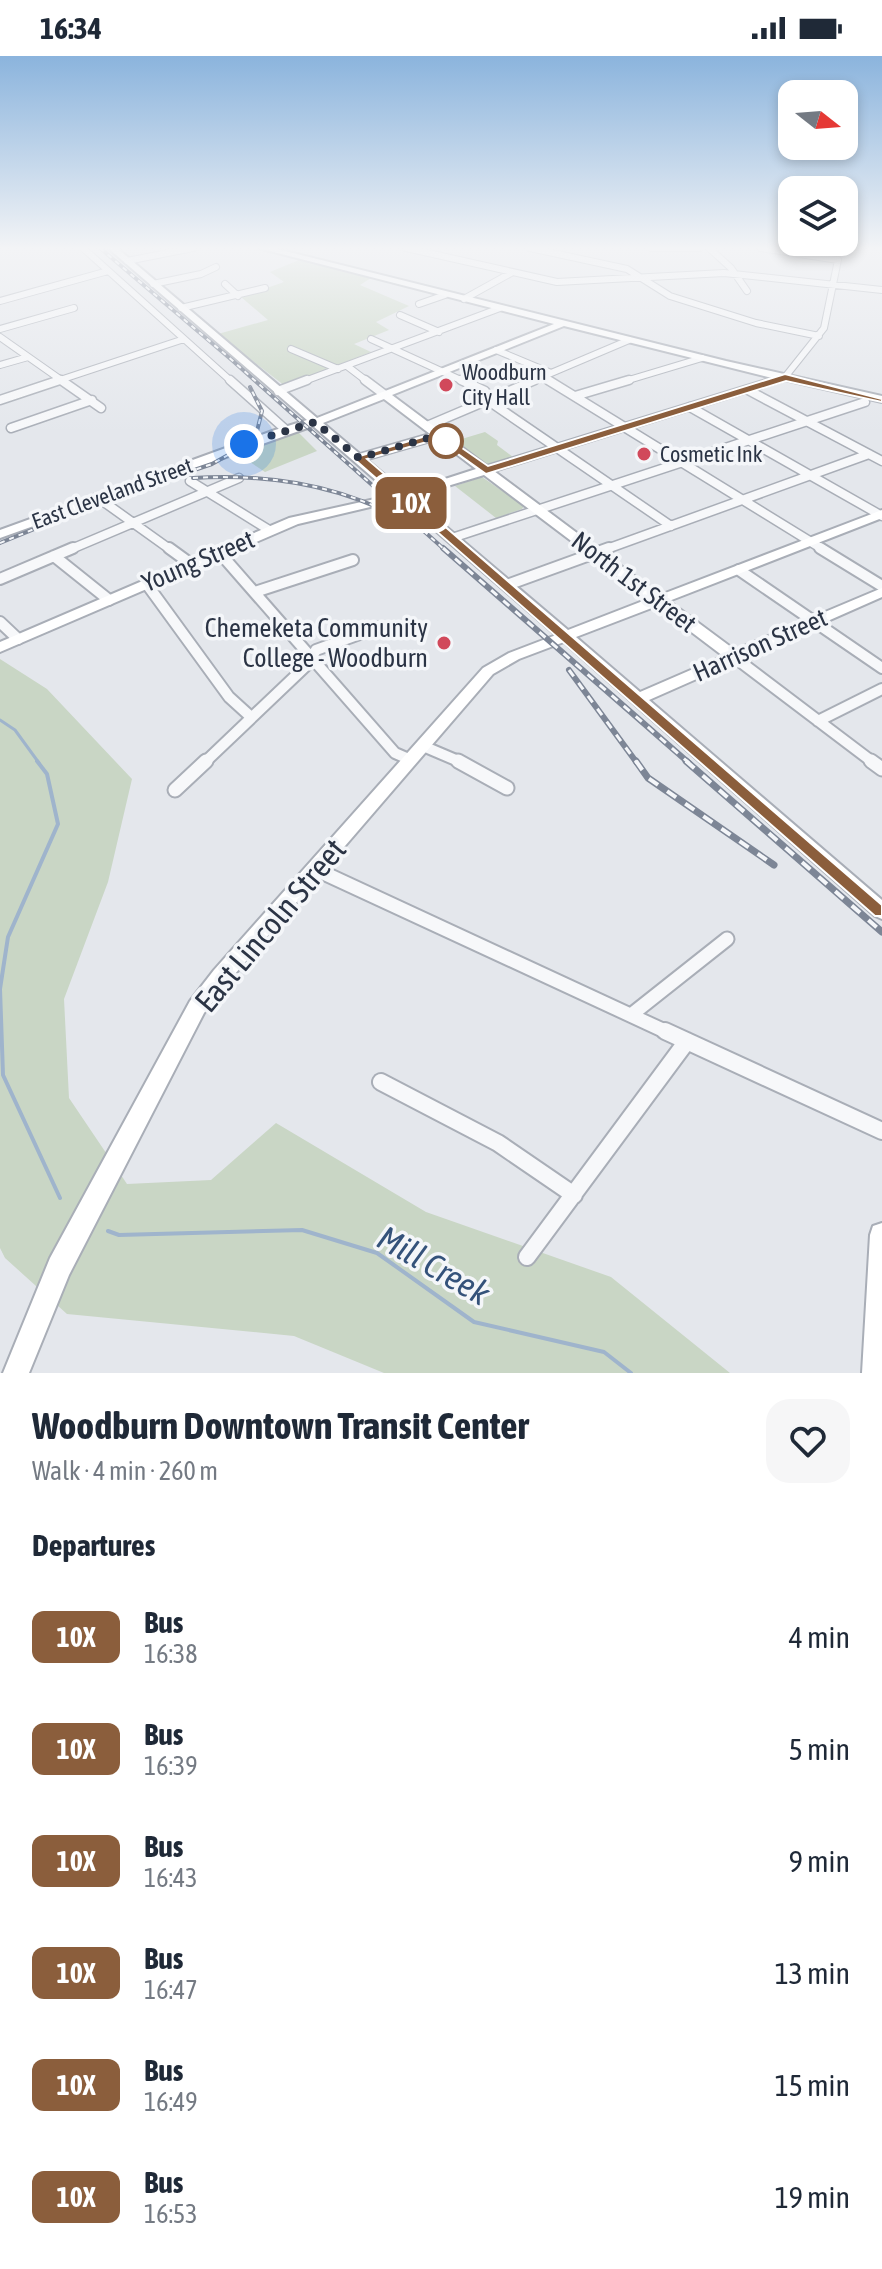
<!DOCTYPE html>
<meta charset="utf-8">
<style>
body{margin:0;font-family:"Asap Condensed",sans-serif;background:#f6f6f7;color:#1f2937;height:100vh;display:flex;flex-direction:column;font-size:30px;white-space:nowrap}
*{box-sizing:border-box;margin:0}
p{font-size:26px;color:#747a83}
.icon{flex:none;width:44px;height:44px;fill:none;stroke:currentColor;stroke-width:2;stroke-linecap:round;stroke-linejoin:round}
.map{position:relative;height:1317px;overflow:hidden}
.panel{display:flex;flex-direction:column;background:#fff;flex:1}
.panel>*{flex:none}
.badge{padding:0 16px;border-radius:12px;font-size:28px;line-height:52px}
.needle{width:52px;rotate:107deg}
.tools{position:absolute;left:778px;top:24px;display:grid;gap:16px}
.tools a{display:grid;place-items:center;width:80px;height:80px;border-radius:16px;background:#fff;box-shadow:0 4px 12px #0003;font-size:40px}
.you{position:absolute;width:40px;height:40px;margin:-20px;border:6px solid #fff;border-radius:50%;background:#1a73e8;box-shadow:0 0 0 12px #1a73e833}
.map>.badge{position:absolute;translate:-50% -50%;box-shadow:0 0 0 4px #fff}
h2{padding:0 32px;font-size:30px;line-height:72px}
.round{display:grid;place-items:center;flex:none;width:84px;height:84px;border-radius:24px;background:#f6f6f7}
.overview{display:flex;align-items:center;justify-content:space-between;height:136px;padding:0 32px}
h1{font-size:38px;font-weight:700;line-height:60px}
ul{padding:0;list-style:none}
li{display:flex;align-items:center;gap:24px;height:112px;padding:0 32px}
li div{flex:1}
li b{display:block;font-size:30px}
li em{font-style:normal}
li .badge{min-width:88px;font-weight:700;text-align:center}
.status{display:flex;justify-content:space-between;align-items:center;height:56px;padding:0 40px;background:#fff;direction:ltr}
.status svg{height:22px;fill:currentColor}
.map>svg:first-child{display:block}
.green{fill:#c9d6c5}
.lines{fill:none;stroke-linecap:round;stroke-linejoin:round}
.stream-far1{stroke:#9fb4cc;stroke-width:3}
.stream{stroke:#9fb4cc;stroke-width:4}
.street-far4-casing{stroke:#a9aeb7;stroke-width:8}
.street-far3-casing{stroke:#a9aeb7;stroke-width:11}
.street-far2-casing{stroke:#a9aeb7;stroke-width:14}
.street-far1-casing{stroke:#a9aeb7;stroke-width:17}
.street-casing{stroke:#a9aeb7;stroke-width:20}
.secondary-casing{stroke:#a9aeb7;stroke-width:4}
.street-far4{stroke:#f7f8fa;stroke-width:6}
.street-far3{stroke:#f7f8fa;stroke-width:8}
.street-far2{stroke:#f7f8fa;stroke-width:10}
.street-far1{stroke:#f7f8fa;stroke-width:13}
.street{stroke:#f7f8fa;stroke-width:16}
.secondary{fill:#fff;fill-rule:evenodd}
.rail-far2-casing{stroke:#7d8696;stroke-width:4}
.rail-far1-casing{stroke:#7d8696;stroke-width:6}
.rail-casing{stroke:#7d8696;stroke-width:7}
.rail-far2{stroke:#f4f6f9;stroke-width:2;stroke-dasharray:5;stroke-linecap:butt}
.rail-far1{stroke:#f4f6f9;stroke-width:3;stroke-dasharray:8;stroke-linecap:butt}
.rail{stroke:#f4f6f9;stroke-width:4;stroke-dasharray:11;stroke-linecap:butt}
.line{fill:#8b5e3c;stroke:#fff;stroke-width:2}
.walk{stroke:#2b3445;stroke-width:8;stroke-dasharray:0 14.4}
.poi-dot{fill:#d1495b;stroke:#f4f6f9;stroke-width:3}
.stop-dot{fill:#fff;stroke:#8b5e3c;stroke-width:4}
.labels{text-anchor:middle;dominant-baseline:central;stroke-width:7;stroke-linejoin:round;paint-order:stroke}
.far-poi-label{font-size:22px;fill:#2b3445;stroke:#f4f6f9;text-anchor:start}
.far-street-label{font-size:22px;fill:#2b3445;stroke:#f4f6f9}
.street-label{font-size:26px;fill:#2b3445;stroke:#f4f6f9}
.poi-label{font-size:26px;fill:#2b3445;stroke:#f4f6f9;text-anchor:end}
.near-street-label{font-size:32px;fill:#2b3445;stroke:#f4f6f9}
.near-water-label{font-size:34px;font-style:italic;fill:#34527a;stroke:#f4f6f9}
</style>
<div class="status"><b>16:34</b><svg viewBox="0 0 49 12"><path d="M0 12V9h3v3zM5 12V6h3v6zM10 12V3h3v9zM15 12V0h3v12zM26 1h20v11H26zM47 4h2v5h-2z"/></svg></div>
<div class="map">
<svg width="882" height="1317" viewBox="0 0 882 1317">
<rect width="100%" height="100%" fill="#e4e7ec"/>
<path class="green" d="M 299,204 L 371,222 L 360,229 L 409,250 L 376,266 L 389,274 L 354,288 L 371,296 L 285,330 L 218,278 L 268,264 L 241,241 L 284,226 L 270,216 Z
M 296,374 L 317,395 L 265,416 L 238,398 L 250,390 Z
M 485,376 L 498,385 L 497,389 L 513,401 L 486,409 L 455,385 Z
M 482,421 L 524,450 L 522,453 L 496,462 L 455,430 Z
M 0,603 L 47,633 L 132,723 L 108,826 L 64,943 L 69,1042 L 127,1128 L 211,1124 L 276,1067 L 426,1156 L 611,1221 L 730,1317 L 384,1317 L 294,1280 L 67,1258 L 5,1202 L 0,1192 Z"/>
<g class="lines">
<path class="stream-far1" d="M 0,664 L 15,674 L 39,707"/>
<path class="stream" d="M 37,705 L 47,718 L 58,768 L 8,881 L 0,933 L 3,1019 L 60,1142
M 108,1175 L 119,1179 L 302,1174 L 377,1197 L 474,1266 L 604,1296 L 631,1317"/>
<defs>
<path id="street-far4" d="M 83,192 L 232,326
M 406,192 L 557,226 L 724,217 L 882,234
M 530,192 L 627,213 L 670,240 L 756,267 L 819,280
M 651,192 L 699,192
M 709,192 L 731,212 L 747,235
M 761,192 L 838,204 L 824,272 L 785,321
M 127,205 L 193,192
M 153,228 L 201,218 L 216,211
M 225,228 L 238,240
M 464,243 L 511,217
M 0,245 L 108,215
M 419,248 L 445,239
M 181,252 L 265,232
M 400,259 L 439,276
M 0,273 L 74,252
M 0,281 L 64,326
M 371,283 L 465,326
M 291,293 L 338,313
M 496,294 L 551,317
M 0,309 L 28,301
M 347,310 L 368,326
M 543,321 L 551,326
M 54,326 L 184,283
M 302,326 L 500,252
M 530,326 L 629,284
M 622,326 L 702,302"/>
<path id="street-far3" d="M 61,324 L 101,352
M 230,324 L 286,374
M 365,324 L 385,339
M 461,324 L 485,335 L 493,348 L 671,470
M 548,324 L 824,494
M 748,334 L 882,405
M 278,335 L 307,324
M 575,340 L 629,324
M 0,344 L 60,324
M 690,351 L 882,460
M 427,370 L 535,324
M 11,372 L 92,344
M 359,402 L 439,379
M 190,425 L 269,474
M 97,441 L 171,494
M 452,482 L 865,346
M 69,494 L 239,422
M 604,494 L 869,398"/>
<path id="street-far2" d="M 169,492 L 191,508
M 820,492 L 882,530
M 219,496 L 395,697 L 411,704
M 54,500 L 109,544
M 739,514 L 882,612
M 0,523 L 73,492
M 146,527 L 229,641 L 251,661
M 507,529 L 609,492
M 255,536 L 353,504
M 0,566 L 18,583
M 734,601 L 874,707
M 818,665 L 882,633
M 423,690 L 463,707
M 204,707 L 308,608 L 316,594 L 379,571"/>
<path id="street-far1" d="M 458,705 L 507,732
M 871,705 L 882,713
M 175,734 L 206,705
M 315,813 L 669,977
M 631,959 L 727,883"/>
<path id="street" d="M 665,975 L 882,1075
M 381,1026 L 498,1087 L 574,1139
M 527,1201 L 687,985"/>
<path id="secondary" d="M 108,192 L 117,192 L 317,362 L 554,268 L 258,192 L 273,192 L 726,305 L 882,340 L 882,346 L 785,324 L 494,415 L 660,539 L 882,454 L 882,462 L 669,545 L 735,594 L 882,532 L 882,541 L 649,644 L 882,844 L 882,863 L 875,860 L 564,586 L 519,603 L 493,618 L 228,926 L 204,957 L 69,1219 L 29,1317 L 3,1317 L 50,1202 L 190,945 L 214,914 L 483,612 L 509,597 L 556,579 L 400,444 L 298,468 L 0,596 L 0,586 L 289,462 L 393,439 L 313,370 L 0,482 L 0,474 L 275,374 L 307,364 ZM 564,270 L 772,322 L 487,410 L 392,339 ZM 384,343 L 476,413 L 405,436 L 323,367 ZM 484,419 L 648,543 L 568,574 L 411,441 ZM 657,550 L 723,600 L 640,636 L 576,581 Z
M 882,1167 L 882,1317 L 862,1317 L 870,1179 L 873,1170 Z"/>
</defs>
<use href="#street-far4" class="street-far4-casing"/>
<use href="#street-far3" class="street-far3-casing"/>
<use href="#street-far2" class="street-far2-casing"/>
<use href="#street-far1" class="street-far1-casing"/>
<use href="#street" class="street-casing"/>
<use href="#secondary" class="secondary-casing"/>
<use href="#street-far4" class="street-far4"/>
<use href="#street-far3" class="street-far3"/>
<use href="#street-far2" class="street-far2"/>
<use href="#street-far1" class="street-far1"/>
<use href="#street" class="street"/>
<use href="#secondary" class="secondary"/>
<defs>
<path id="rail-far2" d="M 100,192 L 233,305 L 445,494
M 193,422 C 264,418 330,427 394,459
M 0,487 L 103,445 L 212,408 L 239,393 L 257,375 L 262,355 L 250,331"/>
<path id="rail-far1" d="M 443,492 L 689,707
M 569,614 L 637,707"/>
<path id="rail" d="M 636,705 L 648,722 L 774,809
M 686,705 L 882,876"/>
</defs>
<use href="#rail-far2" class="rail-far2-casing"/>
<use href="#rail-far1" class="rail-far1-casing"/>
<use href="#rail" class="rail-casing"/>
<use href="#rail-far2" class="rail-far2"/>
<use href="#rail-far1" class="rail-far1"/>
<use href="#rail" class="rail"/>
</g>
<linearGradient id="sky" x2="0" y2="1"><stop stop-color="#8bb4dd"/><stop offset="0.51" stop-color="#f3f4f6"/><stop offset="1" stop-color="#f3f4f6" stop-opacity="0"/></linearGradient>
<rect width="882" height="377" fill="url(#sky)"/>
<path class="line" d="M 785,318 L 882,343 L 882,346 L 786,325 L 486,418 L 437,383 L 367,403 L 882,849 L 882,860 L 875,860 L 353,402 L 439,376 L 488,410 Z"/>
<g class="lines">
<path class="walk" d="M 244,388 L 315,366 L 359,402 L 439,379 L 446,385"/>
</g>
<g class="poi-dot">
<circle cx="446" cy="329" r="8"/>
<circle cx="644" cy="398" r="8"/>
<circle cx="444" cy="587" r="8"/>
</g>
<circle class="stop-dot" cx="446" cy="385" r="16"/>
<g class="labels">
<g class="far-poi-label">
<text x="462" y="316">Woodburn<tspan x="462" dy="25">City Hall</tspan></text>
<text x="660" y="398">Cosmetic Ink</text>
</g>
<g class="far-street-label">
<text transform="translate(112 437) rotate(-20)">East Cleveland Street</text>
</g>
<g class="street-label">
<text transform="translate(198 505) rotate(-23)">Young Street</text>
<text transform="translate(634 526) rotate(37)">North 1st Street</text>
<text transform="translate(760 589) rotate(-24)">Harrison Street</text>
</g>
<g class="poi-label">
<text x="428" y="572">Chemeketa Community<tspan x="428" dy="30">College - Woodburn</tspan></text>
</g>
<g class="near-street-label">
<text transform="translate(270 869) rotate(-50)">East Lincoln Street</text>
</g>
<g class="near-water-label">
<text transform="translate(434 1209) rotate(30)">Mill Creek</text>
</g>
</g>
</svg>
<div class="tools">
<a><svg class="needle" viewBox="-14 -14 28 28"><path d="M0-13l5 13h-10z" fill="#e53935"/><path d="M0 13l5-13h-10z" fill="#747a83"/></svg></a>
<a><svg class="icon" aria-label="layers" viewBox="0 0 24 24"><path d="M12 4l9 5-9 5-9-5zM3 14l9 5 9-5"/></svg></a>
</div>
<div class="you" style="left:244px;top:388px"></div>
<b class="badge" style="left:411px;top:447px;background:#8b5e3c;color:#fff">10X</b>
</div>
<section class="panel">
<div class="overview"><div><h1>Woodburn Downtown Transit Center</h1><p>Walk · 4 min · 260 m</p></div><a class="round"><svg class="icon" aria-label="heart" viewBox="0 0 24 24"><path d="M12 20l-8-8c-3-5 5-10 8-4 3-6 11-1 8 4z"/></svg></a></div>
<h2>Departures</h2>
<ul>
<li><span class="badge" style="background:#8b5e3c;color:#fff">10X</span><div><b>Bus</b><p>16:38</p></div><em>4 min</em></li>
<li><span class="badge" style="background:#8b5e3c;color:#fff">10X</span><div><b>Bus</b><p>16:39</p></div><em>5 min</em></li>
<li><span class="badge" style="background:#8b5e3c;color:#fff">10X</span><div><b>Bus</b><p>16:43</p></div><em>9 min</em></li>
<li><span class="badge" style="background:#8b5e3c;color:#fff">10X</span><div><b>Bus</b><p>16:47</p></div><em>13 min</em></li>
<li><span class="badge" style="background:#8b5e3c;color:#fff">10X</span><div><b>Bus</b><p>16:49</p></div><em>15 min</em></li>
<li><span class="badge" style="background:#8b5e3c;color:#fff">10X</span><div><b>Bus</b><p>16:53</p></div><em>19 min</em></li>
</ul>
</section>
